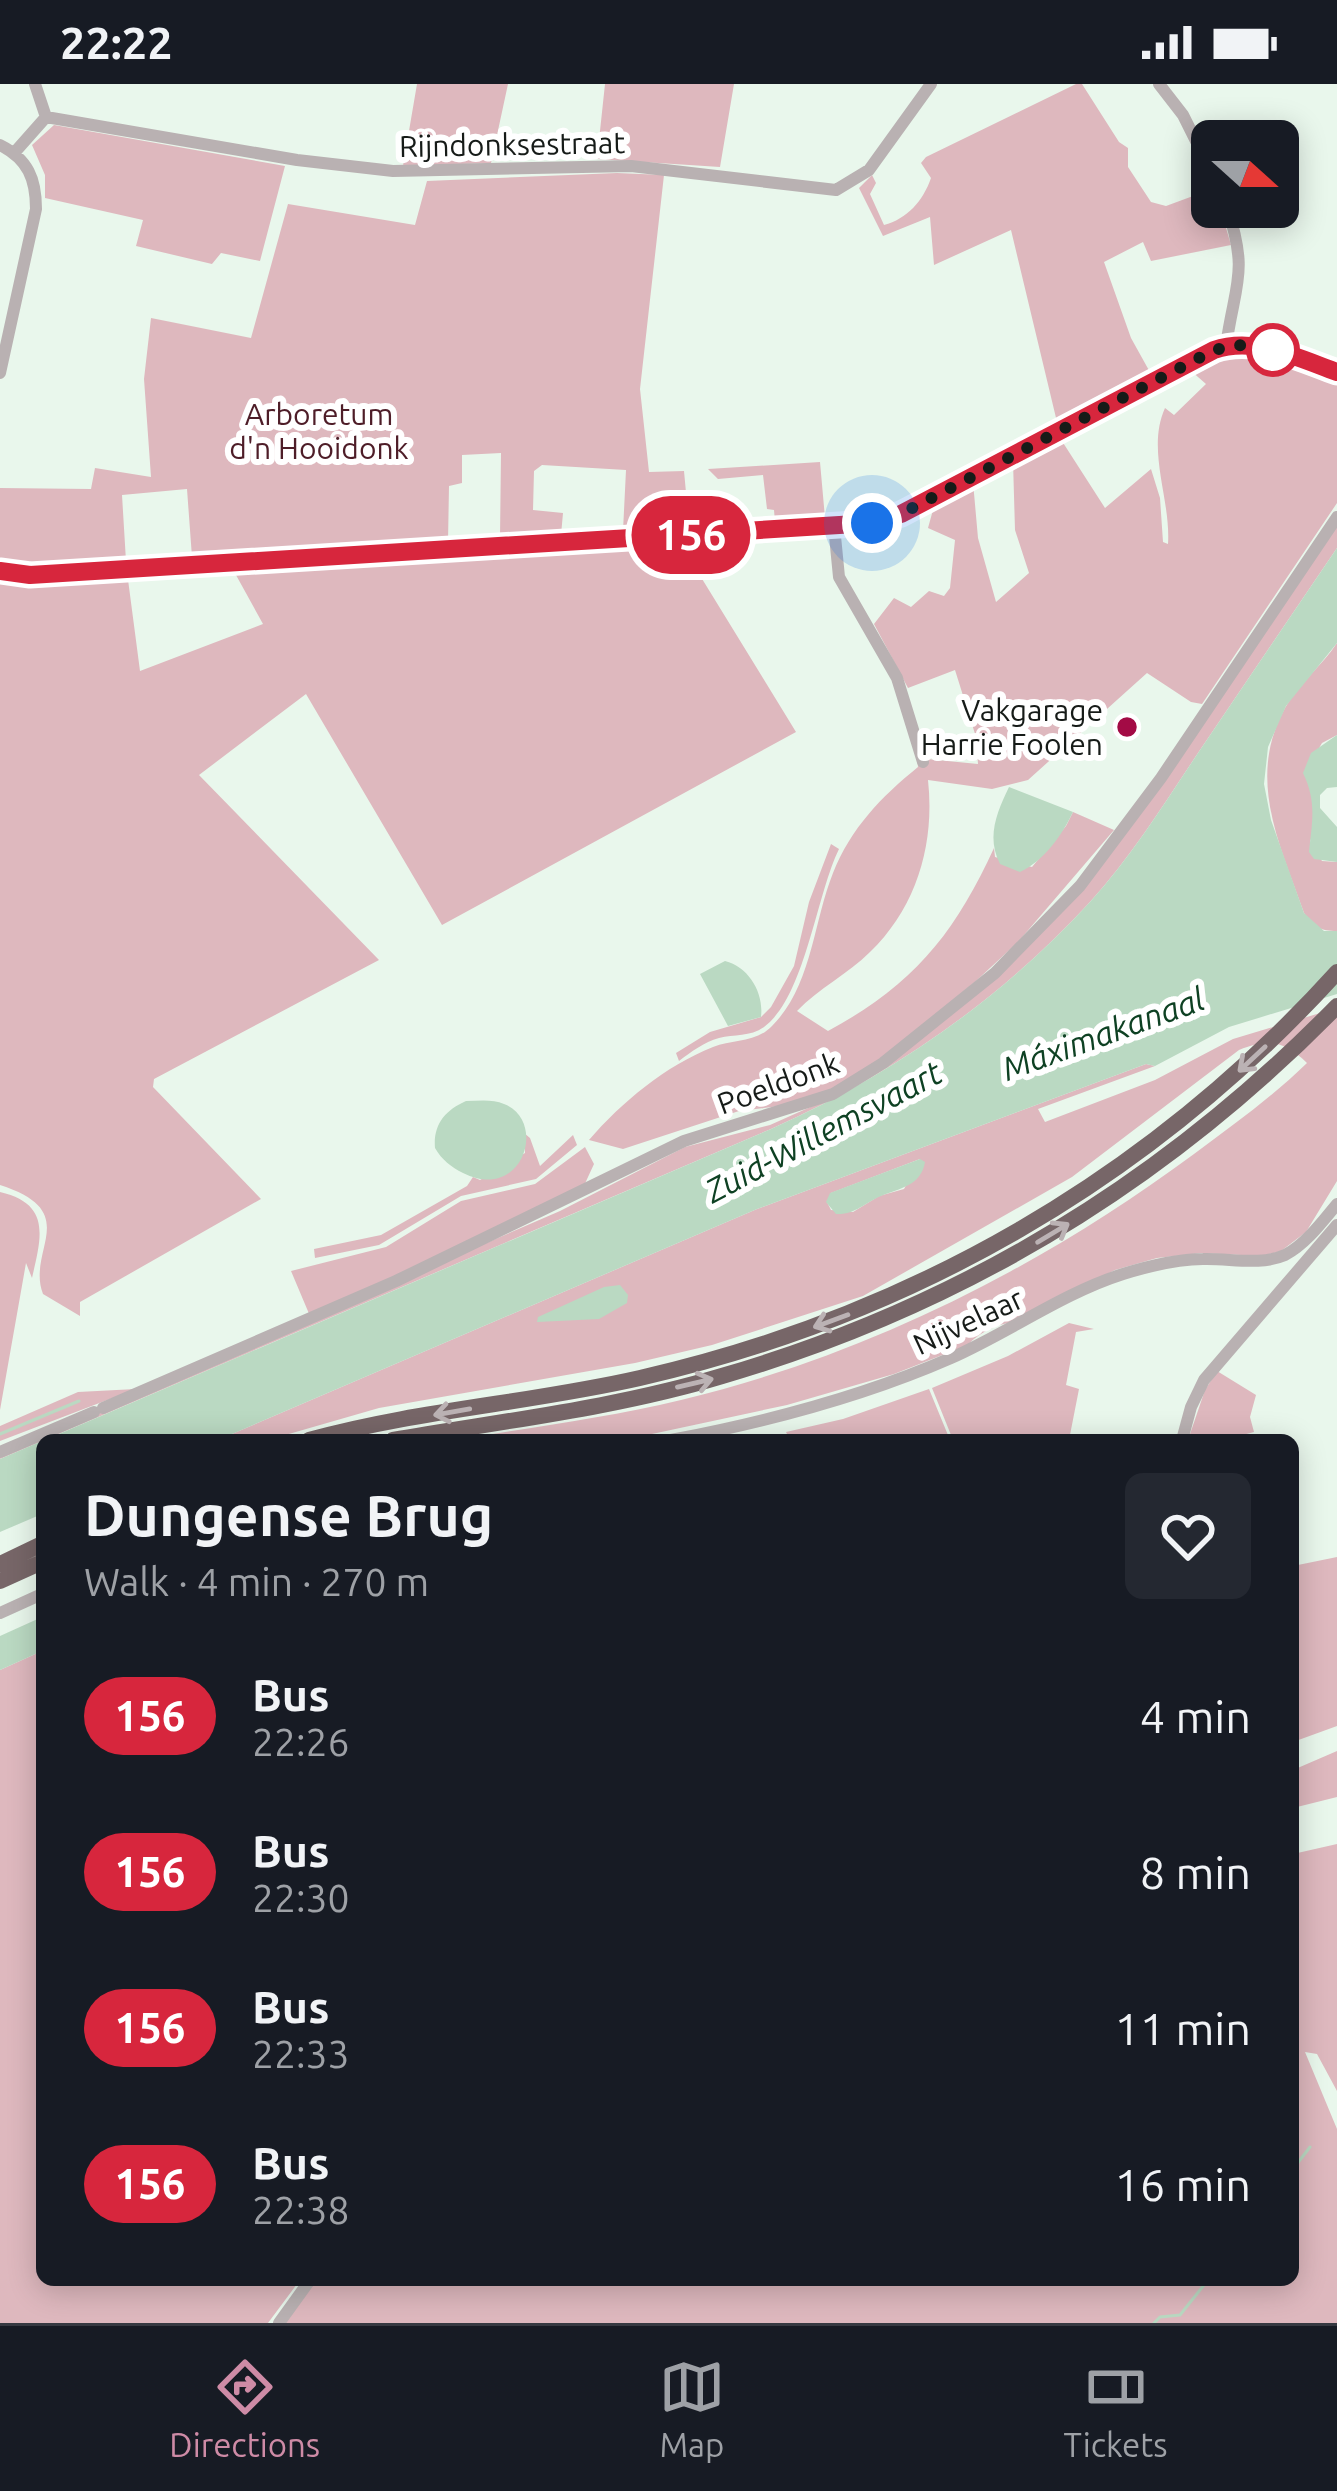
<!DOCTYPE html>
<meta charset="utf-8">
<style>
body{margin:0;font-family:Ubuntu,sans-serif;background:#242831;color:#f1f3f6;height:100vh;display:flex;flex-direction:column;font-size:45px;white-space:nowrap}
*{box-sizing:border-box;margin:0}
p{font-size:39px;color:#9ea1a6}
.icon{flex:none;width:66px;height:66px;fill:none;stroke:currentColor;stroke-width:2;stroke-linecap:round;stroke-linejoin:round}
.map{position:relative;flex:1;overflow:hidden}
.panel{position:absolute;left:36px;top:1350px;width:1263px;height:852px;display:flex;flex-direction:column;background:#171b24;border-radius:18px;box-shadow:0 6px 30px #0003}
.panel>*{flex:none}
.badge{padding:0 24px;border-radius:39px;font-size:42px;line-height:78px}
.needle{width:78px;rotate:111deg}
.controls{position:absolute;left:1191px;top:36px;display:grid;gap:24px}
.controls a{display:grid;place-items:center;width:108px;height:108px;border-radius:18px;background:#171b24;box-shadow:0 6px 30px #0003;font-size:60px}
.you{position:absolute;width:60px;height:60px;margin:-30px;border:9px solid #fff;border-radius:50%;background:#1a73e8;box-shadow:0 0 0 18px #1a73e833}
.map>.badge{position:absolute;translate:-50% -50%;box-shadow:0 0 0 6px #fff}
.round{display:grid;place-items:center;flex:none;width:126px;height:126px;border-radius:18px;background:#242831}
.head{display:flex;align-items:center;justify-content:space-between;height:204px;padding:0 48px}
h1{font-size:57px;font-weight:600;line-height:90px}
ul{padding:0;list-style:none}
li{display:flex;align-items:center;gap:36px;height:156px;padding:0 48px}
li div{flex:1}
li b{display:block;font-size:45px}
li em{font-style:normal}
li .badge{min-width:132px;font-weight:700;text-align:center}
.status{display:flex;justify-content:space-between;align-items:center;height:84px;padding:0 60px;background:#171b24;direction:ltr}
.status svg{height:33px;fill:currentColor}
.tab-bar{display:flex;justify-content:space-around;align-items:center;height:168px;border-top:3px solid #363941;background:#171b24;font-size:33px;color:#9ea1a6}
.tab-bar a{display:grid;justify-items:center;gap:6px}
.tab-bar .active{color:#ce8ba6}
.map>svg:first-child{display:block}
.green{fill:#deb8be;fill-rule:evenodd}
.water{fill:#bad9c2}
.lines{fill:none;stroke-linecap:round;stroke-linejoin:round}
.stream{stroke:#bad9c2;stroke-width:3}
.minor{stroke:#b9b1b2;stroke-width:12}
.highway{stroke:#776668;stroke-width:16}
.oneway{stroke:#bbb2b4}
.line-casing{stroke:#fff;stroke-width:27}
.line{stroke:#d7263d;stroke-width:18}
.walk{stroke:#161b18;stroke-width:12;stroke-dasharray:0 21.6}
.stop-dot{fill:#fff;stroke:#d7263d;stroke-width:6}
.poi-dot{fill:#a30b45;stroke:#fff;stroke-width:4.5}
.labels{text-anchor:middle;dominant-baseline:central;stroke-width:12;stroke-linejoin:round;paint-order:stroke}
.street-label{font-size:30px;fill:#161b18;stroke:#fff}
.park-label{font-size:30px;fill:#4e1d28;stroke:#fff}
.poi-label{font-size:30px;fill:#161b18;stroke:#fff;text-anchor:end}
.water-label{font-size:33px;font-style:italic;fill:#0e4123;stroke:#fff}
</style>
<div class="status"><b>22:22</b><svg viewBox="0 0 49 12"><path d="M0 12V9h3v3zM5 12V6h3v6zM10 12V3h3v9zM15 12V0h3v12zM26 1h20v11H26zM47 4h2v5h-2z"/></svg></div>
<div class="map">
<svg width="1337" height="2239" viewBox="0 0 1337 2239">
<rect width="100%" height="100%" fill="#e9f7ec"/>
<path class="green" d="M 417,0 L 508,0 L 491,79 L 403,82 Z
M 605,0 L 734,0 L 720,83 L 597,75 Z
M 1076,0 L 1082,0 L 1119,58 L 1128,64 L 1128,83 L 1151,118 L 1166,122 L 1212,105 L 1212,123 L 1220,123 L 1231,161 L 1151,177 L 1143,158 L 1104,178 L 1131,254 L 1151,290 L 1057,338 L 1011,146 L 934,181 L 930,133 L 883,152 L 859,104 L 872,91 L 876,99 L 870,110 L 884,141 C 907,135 923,117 931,94 L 921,79 L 926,73 Z
M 54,41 L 285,82 L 260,177 L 221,169 L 212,180 L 136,162 L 143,136 L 45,114 L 45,91 L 32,61 Z
M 617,89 L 664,91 L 640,305 L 649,388 L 684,387 L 688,430 L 708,436 L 709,442 L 623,447 L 626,386 L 542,381 L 534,387 L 533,426 L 563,429 L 561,451 L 500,454 L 501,369 L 462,371 L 462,399 L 449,402 L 448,458 L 192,473 L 187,405 L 122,411 L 126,477 L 36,482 L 0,475 L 0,404 L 91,405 L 95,384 L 151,393 L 144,295 L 151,234 L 251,254 L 288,120 L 415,141 L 427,97 Z
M 1248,267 L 1279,274 L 1337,297 L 1337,419 L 1202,620 L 1191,618 L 1147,589 L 1028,696 L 992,705 L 928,696 C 935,759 917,823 870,868 C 848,890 819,904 797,927 L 828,947 C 913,901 954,851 994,764 L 995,773 L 1032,783 L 1066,742 L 1073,728 L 1114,746 L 1018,858 L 976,897 L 892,967 L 836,1005 L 779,1022 L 739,1027 L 623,1065 L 589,1056 C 622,1018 665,982 713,963 C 733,955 756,959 772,942 C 812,902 813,839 833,789 C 851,744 881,713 918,683 L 917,674 L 978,680 L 976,653 L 955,586 L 908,604 L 874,540 L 894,514 L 911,523 L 929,507 L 944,512 L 950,504 L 955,456 L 928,444 L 936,415 L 973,398 L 978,454 L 996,518 L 1029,489 L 1015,446 L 1013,377 L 1060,354 L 1105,424 L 1151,385 L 1160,414 L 1163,458 L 1168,460 C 1171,415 1146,366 1165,324 L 1174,331 L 1206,300 L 1190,286 L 1218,271 Z
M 820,378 L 825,434 L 775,438 L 774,426 L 767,425 L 763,391 L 718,395 L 708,385 Z
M 1337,441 L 1337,464 C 1291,532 1244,601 1198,669 C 1164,720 1131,773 1090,818 C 999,917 893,990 771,1045 L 0,1375 L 0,1370 L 560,1127 L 685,1063 L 770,1041 L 835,1012 L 884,982 L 1082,804 Z
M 661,460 L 668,466 L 681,466 L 688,472 L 796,648 L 442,841 L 306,610 L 199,691 L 379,876 L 154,995 L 153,1003 L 261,1115 L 80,1218 L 80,1232 L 43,1210 C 26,1166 84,1128 0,1101 L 0,493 L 15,498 L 127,488 L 140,587 L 263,540 L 231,482 Z
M 1337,559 L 1337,651 L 1322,659 L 1304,689 C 1314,711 1319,735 1310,758 L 1322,777 L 1337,778 L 1337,847 C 1321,847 1313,843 1304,829 C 1280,761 1246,694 1285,624 C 1298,600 1322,582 1337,559 Z
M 831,760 L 839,765 C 816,812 805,913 764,943 C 750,953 734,950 719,954 C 704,958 691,968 679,977 L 676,969 L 710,948 L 761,933 L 771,923 L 794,882 L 809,818 Z
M 1337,924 L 1337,1097 L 1306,1148 L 1281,1167 L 1262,1172 L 1201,1169 L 1157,1174 L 1115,1186 L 1013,1239 C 999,1238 977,1250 968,1261 L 894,1290 L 787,1321 L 624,1356 L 457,1356 C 531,1343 607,1334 681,1316 C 867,1271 1040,1184 1194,1070 C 1233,1041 1272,1013 1307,979 C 1284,957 1269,954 1239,966 L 1072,1093 L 863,1212 L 712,1261 L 635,1279 L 379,1324 L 268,1356 L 218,1356 L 757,1125 L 1146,980 L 1155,982 L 1038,1025 L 1045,1038 L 1155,996 L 1233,955 ZM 920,1075 L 904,1105 L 879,1112 L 853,1128 L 831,1126 L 827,1118 L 831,1109 Z
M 524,1049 L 530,1054 L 540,1082 L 573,1051 L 577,1061 L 536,1095 L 461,1112 L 379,1161 L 315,1174 L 314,1165 L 381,1151 L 467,1102 L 473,1093 L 480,1096 L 525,1069 Z
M 585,1063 L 594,1080 L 582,1106 L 310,1232 L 291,1187 L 386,1163 L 461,1117 L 535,1100 Z
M 0,1108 C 52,1120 41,1154 32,1194 L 26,1179 L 0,1326 Z
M 1069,1239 L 1094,1245 L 1076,1248 L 1066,1301 L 1079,1305 L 1069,1356 L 953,1356 L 932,1304 L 1008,1272 Z
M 1217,1287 L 1256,1311 L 1250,1333 L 1254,1348 L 1239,1352 L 1239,1356 L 1188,1356 L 1205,1306 Z
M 136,1305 L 0,1357 L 0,1342 L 78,1308 Z
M 929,1305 L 950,1356 L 790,1356 L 786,1348 L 843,1335 Z
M 1337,1473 L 1337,1642 L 1293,1658 L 1293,1482 Z
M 42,1567 L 42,2196 L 300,2196 L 268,2239 L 0,2239 L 0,1586 Z
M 1337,1667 L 1337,1713 L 1293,1724 L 1293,1686 Z
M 1337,1760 L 1337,2007 L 1317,1970 L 1305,1968 L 1337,2045 L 1337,2239 L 285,2239 L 316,2196 L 1293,2196 L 1293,1770 Z"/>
<path class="water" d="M 1337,464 L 1337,559 L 1286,622 L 1268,663 L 1264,700 L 1271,736 L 1304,829 L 1324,847 L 1337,847 L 1337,910 L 1229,943 L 1155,982 L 1146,980 L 757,1125 L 218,1356 L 45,1356 L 771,1045 C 893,990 999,917 1090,818 C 1131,773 1164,720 1198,669 C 1244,601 1291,532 1337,464 Z
M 1337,651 L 1337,703 L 1327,704 L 1320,711 L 1320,724 L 1337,743 L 1337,778 L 1314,775 L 1309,768 C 1312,738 1317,718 1303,689 L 1311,669 Z
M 1009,703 L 1073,728 C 1062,751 1044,777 1020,788 L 1000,780 C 986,753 997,728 1009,703 Z
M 725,877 C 749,883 764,909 761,933 L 728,942 L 700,890 Z
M 466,1017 C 479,1017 493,1015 504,1020 C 548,1037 523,1119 463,1089 C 451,1083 442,1076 435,1064 C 433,1041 445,1026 466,1017 Z
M 920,1075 L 925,1078 C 921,1102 900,1104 881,1112 C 864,1119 855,1131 836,1130 L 826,1118 L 830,1109 Z
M 620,1201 L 628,1211 L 627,1219 L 599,1235 L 537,1238 L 538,1233 L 604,1203 Z
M 42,1357 L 42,1430 L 0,1448 L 0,1375 Z
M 42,1533 L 42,1567 L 0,1586 L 0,1552 Z"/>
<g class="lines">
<path class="stream" d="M 0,1350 L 79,1317
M 1293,2085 L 1310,2063
M 1154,2239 L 1160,2233 L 1180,2231 L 1208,2196"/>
<path class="minor" d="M 35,0 L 46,33
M 1159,0 L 1183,31 L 1212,89
M 46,33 L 297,76 L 393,87 L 631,82 L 836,106 L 869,86 L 931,0
M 0,61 C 28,75 36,95 36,125 L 0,289
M 15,68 L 46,33
M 1226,262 C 1235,198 1249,190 1227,123
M 834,442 L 839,493 L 897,594 L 923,678
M 0,488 L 30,491 L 872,439 L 901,430 L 1214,265 C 1255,253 1298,274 1337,288
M 103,1324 L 396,1197 L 684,1057 L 833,1010 L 883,979 L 995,889 L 1080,802 L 1161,694 L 1337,433
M 671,1356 C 766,1338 862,1313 951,1274 C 1008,1249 1063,1209 1123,1190 C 1149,1182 1176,1175 1203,1175 C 1230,1174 1260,1182 1285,1171 C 1306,1160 1322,1138 1337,1120
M 1182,1356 L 1191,1323 L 1204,1296 L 1337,1141
M 0,1368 L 94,1328
M 0,1529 L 42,1510
M 279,2239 L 310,2196"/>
<path class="highway" d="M 309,1356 C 417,1326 531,1319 640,1294 C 911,1232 1150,1095 1337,888
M 393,1356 C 502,1337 616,1324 722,1292 C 959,1223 1165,1098 1337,922
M 0,1480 L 42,1460
M 0,1497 L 42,1478"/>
</g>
<defs><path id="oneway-shaft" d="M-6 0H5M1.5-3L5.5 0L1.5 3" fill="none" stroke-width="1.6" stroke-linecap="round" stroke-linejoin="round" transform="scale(3)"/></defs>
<g class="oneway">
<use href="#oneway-shaft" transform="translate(1252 975) rotate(137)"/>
<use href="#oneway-shaft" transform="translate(1053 1149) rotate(-31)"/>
<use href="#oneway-shaft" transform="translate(831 1237) rotate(160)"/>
<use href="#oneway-shaft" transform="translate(695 1299) rotate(-13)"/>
<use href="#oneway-shaft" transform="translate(452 1328) rotate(170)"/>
</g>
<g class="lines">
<defs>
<path id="line" d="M 0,487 L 30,491 L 872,439 L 901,430 L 1214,266 C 1255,252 1298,274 1337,288"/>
</defs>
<use href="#line" class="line-casing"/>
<use href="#line" class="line"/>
<path class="walk" d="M 872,439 L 901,430 L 1214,266 L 1238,261 L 1273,266"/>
</g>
<circle class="stop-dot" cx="1273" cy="266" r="24"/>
<circle class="poi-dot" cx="1127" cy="643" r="12"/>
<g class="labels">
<g class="street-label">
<text transform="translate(512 60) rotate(-1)">Rijndonksestraat</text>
<text transform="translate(778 999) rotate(-20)">Poeldonk</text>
<text transform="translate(968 1237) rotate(-25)">Nijvelaar</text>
</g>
<g class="park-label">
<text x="319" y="330">Arboretum<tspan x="319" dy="34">d'n Hooidonk</tspan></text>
</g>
<g class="poi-label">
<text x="1103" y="626">Vakgarage<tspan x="1103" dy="34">Harrie Foolen</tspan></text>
</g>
<g class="water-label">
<text transform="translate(1103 949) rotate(-20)">Máximakanaal</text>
<text transform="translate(823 1047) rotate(-28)">Zuid-Willemsvaart</text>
</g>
</g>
</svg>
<div class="controls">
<a><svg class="needle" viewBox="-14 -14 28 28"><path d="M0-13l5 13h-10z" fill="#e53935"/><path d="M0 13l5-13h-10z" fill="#9ea1a6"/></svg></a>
</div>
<div class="you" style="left:872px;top:439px"></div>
<b class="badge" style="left:691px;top:451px;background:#d7263d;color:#fff">156</b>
<section class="panel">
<div class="head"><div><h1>Dungense Brug</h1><p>Walk · 4 min · 270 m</p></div><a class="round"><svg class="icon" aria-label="heart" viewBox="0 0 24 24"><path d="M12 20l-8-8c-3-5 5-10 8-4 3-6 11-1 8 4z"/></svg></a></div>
<ul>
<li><span class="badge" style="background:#d7263d;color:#fff">156</span><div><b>Bus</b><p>22:26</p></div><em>4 min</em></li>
<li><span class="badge" style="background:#d7263d;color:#fff">156</span><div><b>Bus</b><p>22:30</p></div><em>8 min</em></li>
<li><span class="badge" style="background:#d7263d;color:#fff">156</span><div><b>Bus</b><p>22:33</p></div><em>11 min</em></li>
<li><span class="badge" style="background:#d7263d;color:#fff">156</span><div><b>Bus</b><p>22:38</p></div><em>16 min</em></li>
</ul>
</section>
</div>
<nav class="tab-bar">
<a class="active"><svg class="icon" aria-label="directions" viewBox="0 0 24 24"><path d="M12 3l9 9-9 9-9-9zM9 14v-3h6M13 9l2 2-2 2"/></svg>Directions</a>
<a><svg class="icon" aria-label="map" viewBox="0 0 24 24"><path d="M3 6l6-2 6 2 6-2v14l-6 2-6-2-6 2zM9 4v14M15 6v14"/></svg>Map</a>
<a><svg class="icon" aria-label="tickets" viewBox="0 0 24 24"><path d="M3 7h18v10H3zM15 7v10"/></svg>Tickets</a>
</nav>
